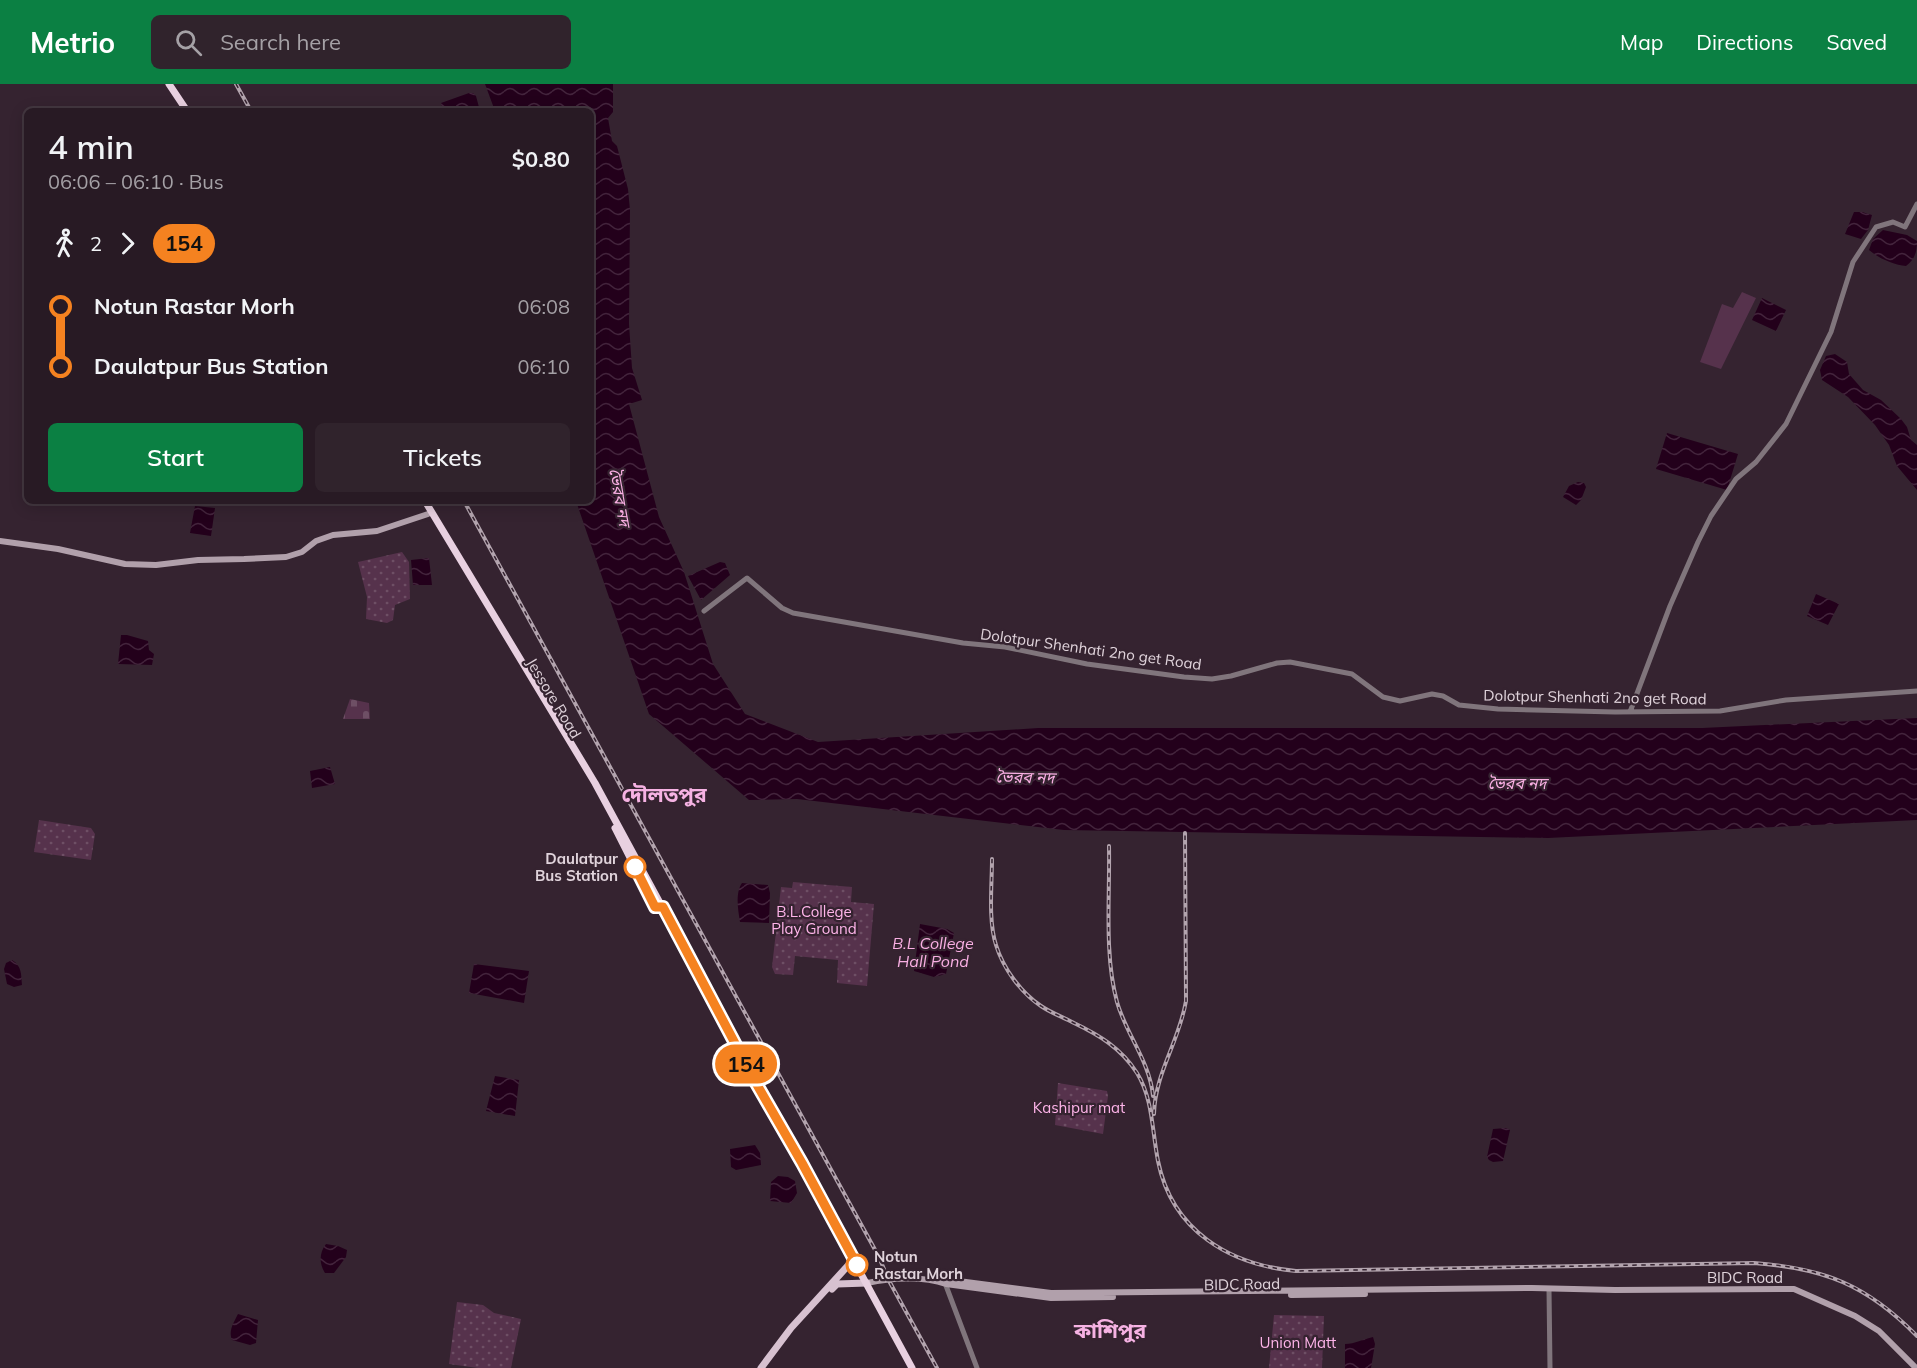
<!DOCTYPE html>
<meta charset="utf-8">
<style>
body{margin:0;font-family:Mulish,"Noto Sans Bengali",sans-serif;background:#30232c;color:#f1f3f6;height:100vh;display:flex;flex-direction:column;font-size:22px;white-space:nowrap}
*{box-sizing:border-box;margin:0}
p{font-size:20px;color:#a5a1a6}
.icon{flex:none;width:33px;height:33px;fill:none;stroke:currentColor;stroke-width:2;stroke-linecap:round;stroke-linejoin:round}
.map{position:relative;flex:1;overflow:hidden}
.sheet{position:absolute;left:24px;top:24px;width:570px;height:396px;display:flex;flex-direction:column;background:#281a24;border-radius:9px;box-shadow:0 3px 15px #0003,0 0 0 2px #443841}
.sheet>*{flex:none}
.badge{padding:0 12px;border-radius:20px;font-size:21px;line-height:39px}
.map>.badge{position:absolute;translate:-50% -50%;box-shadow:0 0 0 3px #fff}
.legs{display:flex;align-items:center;gap:9px;height:66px;padding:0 24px;font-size:20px}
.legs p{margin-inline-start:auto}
.head{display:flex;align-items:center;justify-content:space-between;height:102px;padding:0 24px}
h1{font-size:33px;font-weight:600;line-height:45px}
.action{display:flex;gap:12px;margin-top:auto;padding:12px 24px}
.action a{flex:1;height:69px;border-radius:9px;background:#0b8043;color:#fff;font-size:24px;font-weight:600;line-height:69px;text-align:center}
.action a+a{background:#30232c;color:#f1f3f6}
ul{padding:0 24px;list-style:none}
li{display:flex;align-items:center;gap:21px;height:60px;font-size:22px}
li i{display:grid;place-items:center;width:9px;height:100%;margin:0 8px;background:currentColor}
li i::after{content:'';width:15px;height:15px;margin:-8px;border:4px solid;border-radius:50%;background:#281a24}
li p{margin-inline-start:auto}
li:first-child i{background:linear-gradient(#0000 50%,currentColor 0)}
li:last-child i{background:linear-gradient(currentColor 50%,#0000 0)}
header{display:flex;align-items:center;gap:36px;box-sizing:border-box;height:84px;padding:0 30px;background:#0b8043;color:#fff}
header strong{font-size:28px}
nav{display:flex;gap:33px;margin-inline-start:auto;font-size:21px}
.search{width:420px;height:54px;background:#30232c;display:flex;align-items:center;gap:15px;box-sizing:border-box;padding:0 21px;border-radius:9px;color:#a5a1a6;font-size:22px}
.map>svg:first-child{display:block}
.grass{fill:#56324c}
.cemetery{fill:url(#cemetery-stones)}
.park{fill:url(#park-dots)}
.water{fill:url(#water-waves)}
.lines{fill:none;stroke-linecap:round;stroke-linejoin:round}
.tertiary{stroke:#80757c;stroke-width:5}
.secondary{stroke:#b1a0ab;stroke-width:6}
.primary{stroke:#d7c1d0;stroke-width:7}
.trunk{stroke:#e8d0e0;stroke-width:7}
.rail-casing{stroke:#b3a4ae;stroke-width:4}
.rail{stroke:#352330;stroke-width:1.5;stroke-dasharray:4.5;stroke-linecap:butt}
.line-1-casing{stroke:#fff;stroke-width:14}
.line-1{stroke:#f58220;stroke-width:9}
.stop-1-dot{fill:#fff;stroke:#f58220;stroke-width:3}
.labels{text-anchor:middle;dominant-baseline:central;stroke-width:4.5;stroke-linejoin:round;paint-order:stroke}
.street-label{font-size:15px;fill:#e0d3db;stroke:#352330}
.stop-label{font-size:15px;font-weight:bold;fill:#e0d3db;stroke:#352330;text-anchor:end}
.park-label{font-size:15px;fill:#feb4e9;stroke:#352330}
.water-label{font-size:16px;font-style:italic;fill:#f9afe3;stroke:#352330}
.district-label{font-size:21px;font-weight:bold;fill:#f6b2e3;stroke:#352330}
</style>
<header>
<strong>Metrio</strong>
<div class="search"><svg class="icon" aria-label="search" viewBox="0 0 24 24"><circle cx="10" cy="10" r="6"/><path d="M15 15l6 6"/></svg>Search here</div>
<nav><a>Map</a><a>Directions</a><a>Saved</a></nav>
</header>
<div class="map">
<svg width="1917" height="1284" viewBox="0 0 1917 1284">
<defs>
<pattern id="cemetery-stones" width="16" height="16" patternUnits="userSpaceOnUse" patternTransform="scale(1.5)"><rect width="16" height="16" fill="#56324c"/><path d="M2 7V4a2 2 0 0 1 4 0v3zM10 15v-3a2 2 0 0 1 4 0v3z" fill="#6e4f65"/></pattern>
<pattern id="park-dots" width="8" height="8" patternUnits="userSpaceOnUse" patternTransform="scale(1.5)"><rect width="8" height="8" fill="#56324c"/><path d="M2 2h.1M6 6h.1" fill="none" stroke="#6e4f65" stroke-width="1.8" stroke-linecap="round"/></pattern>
<pattern id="water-waves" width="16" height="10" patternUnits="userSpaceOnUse" patternTransform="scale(1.5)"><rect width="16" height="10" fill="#23001b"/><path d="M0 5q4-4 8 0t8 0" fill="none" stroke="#43243c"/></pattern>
</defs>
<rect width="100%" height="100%" fill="#352330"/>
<path class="grass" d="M 1742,208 L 1756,214 L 1721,285 L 1700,278 L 1722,220 L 1733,224 Z"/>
<path class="cemetery" d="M 350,615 L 369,619 L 370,635 L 343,635 Z"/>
<path class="park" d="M 402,468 L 409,478 L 410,515 L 395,521 L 393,536 L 387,539 L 366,535 L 367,513 L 358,478 Z
M 39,736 L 91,744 L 95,750 L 91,776 L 34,768 Z
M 793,798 L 852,803 L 851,818 L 874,820 L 867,902 L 837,899 L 838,876 L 795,872 L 793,891 L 775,890 L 772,883 L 781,803 L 792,804 Z
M 1058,999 L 1107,1007 L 1108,1012 L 1103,1050 L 1055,1041 Z
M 457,1218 L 483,1221 L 494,1229 L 521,1235 L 511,1284 L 478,1284 L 449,1280 Z
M 1274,1231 L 1324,1232 L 1322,1284 L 1269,1284 Z"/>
<path class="water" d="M 485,0 L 613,0 L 613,28 L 608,34 L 612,57 L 617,62 L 628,105 L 630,126 L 629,240 L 632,284 L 642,316 L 629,320 L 659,433 L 684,488 L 713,580 L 745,630 L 818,658 L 1038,644 L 1702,644 L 1917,634 L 1917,736 L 1548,754 L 1064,746 L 797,715 L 749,716 L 649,630 L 576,417 L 591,417 L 591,27 L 495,27 Z
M 469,9 L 473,9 L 476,12 L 480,27 L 443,27 L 441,19 Z
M 1854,128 L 1862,128 L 1872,131 L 1868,146 L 1861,155 L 1845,150 Z
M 1883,146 L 1907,151 L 1917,157 C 1917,168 1915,175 1906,182 C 1894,181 1878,174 1869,166 L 1873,155 Z
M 1762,214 L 1786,226 L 1776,247 L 1752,236 Z
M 1835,270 L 1847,278 L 1849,290 L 1863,306 L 1881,316 L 1901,335 L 1907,343 L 1911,356 L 1917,361 L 1917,406 L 1897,382 L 1889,361 L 1875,341 L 1848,313 L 1822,296 L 1820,286 L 1826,272 Z
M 1667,349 L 1738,370 L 1727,406 L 1656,385 Z
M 1578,398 L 1584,399 L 1586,403 L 1581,416 L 1576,421 L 1563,413 L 1569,402 Z
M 195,422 L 215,424 L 211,452 L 190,449 Z
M 429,474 L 432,501 L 413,501 L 411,476 Z
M 720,478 L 725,479 L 730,491 L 701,516 L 688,492 Z
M 1816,510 L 1839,520 L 1828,541 L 1807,532 Z
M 121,551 L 127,551 L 148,557 L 149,566 L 154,570 L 152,581 L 118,580 Z
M 330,683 L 335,700 L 312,704 L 310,687 Z
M 742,799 L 768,801 L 770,809 L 769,839 L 740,838 C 738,826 735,809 742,799 Z
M 920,840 L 947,845 L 954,849 L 946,890 L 934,893 L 914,887 Z
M 12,876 C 22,882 21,890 22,901 L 14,903 L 7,900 L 4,885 L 6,879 Z
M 474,880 L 529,887 L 524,919 L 469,909 Z
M 495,992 L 519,996 L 515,1032 L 486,1027 Z
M 1506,1044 L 1510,1046 L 1503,1077 L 1493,1078 L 1489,1076 L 1487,1073 L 1493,1045 Z
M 755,1061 L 760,1069 L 761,1081 L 736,1086 L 731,1083 L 730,1065 Z
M 778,1092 L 788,1093 L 795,1097 L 797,1109 L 791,1119 L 770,1117 L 771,1098 Z
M 326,1160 L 338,1162 L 347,1166 L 346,1173 L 334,1189 L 325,1189 C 319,1180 319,1169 326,1160 Z
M 238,1230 L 258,1236 L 256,1259 L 250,1261 L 232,1256 C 228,1247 234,1238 238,1230 Z
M 1373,1253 L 1375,1260 L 1371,1284 L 1345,1284 L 1345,1260 C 1355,1260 1363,1255 1373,1253 Z"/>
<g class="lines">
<path class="tertiary" d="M 704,527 L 747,494 L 782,524 L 793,529 L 963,559 L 1005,563 L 1087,580 L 1184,593 L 1212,595 L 1231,592 L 1277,579 L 1290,578 L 1352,590 L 1383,613 L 1400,617 L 1432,610 L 1443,612 L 1459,621 L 1498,625 L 1615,628 L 1720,627 L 1786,616 L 1917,607
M 1630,628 L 1670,522 L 1698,458 L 1711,432 L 1736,395 L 1756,378 L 1786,340 L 1831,248 L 1853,178 L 1876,143 L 1893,138 L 1905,143 L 1917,120
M 945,1199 L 977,1284
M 1549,1205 L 1550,1284"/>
<path class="secondary" d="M 0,457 L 58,465 L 125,480 L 156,481 L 198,476 L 244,475 L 286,473 L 302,468 L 316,457 L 333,451 L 377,447 L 428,430
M 937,1197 L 943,1195 L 1051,1209 L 1532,1204 L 1615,1206 L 1794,1205 L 1855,1232 L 1879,1247 L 1916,1284
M 867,1199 C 891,1194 923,1192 946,1200 L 1051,1214 L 1113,1213
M 1291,1211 L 1365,1210"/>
<path class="primary" d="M 832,1205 L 837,1200 L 867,1199
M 761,1284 L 791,1244 L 854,1175"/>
<path class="trunk" d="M 169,0 L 187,27
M 425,417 L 595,699 L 912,1284
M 615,744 L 655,823 L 663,823"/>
<defs>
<path id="rail" d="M 236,0 L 251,27
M 464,417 L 879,1173 L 888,1195 L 937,1284
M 1109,762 C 1110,812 1104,870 1117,918 C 1126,950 1150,978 1153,1012
M 992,775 C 992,801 988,836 996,861 C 1003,884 1021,909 1041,922 C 1051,929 1063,933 1074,939 C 1099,951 1121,964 1137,989 C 1153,1015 1152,1047 1158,1077 C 1172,1147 1230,1181 1296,1187 L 1754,1179 C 1824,1184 1867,1201 1917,1252
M 1154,1030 C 1155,989 1179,958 1186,917 L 1185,749"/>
</defs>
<use href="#rail" class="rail-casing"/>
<use href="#rail" class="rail"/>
</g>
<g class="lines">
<defs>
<path id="line-1" d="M 635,783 L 655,823 L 663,823 L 756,999 L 802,1079 L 857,1181"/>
</defs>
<use href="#line-1" class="line-1-casing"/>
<use href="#line-1" class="line-1"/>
</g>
<g class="stop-1-dot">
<circle cx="635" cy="783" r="10"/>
<circle cx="857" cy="1181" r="10"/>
</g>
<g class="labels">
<g class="street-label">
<text transform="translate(1091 565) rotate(8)">Dolotpur Shenhati 2no get Road</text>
<text transform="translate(1595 613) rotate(1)">Dolotpur Shenhati 2no get Road</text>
<text transform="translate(554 614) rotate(59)">Jessore Road</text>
<text x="1745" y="1193">BIDC Road</text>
<text transform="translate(1242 1200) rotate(-1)">BIDC Road</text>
</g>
<g class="stop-label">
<text x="618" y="774">Daulatpur<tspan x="618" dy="17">Bus Station</tspan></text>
<text x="874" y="1172" text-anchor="start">Notun<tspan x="874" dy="17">Rastar Morh</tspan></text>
</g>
<g class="park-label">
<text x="814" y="827">B.L.College<tspan x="814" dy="17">Play Ground</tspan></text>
<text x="1079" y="1023">Kashipur mat</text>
<text x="1298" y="1258">Union Matt</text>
</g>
<g class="water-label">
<text transform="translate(620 413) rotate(80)">ভৈরব নদ</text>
<text transform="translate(1025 693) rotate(1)">ভৈরব নদ</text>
<text x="1517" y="699">ভৈরব নদ</text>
<text x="933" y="859">B.L College<tspan x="933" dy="18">Hall Pond</tspan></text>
</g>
<g class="district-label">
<text x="664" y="710">দৌলতপুর</text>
<text x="1110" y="1246">কাশিপুর</text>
</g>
</g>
</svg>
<b class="badge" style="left:746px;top:980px;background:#f58220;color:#111">154</b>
<section class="sheet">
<div class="head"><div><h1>4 min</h1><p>06:06 – 06:10 · Bus</p></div><b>$0.80</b></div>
<div class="legs"><svg class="icon" aria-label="walk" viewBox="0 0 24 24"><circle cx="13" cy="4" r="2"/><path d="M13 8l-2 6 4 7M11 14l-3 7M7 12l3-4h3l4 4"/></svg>2<svg class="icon" aria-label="forward" viewBox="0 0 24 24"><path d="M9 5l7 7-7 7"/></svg><b class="badge" style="background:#f58220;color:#111">154</b></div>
<ul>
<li><i style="color:#f58220"></i><b>Notun Rastar Morh</b><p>06:08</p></li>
<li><i style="color:#f58220"></i><b>Daulatpur Bus Station</b><p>06:10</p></li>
</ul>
<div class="action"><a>Start</a><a>Tickets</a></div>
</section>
</div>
